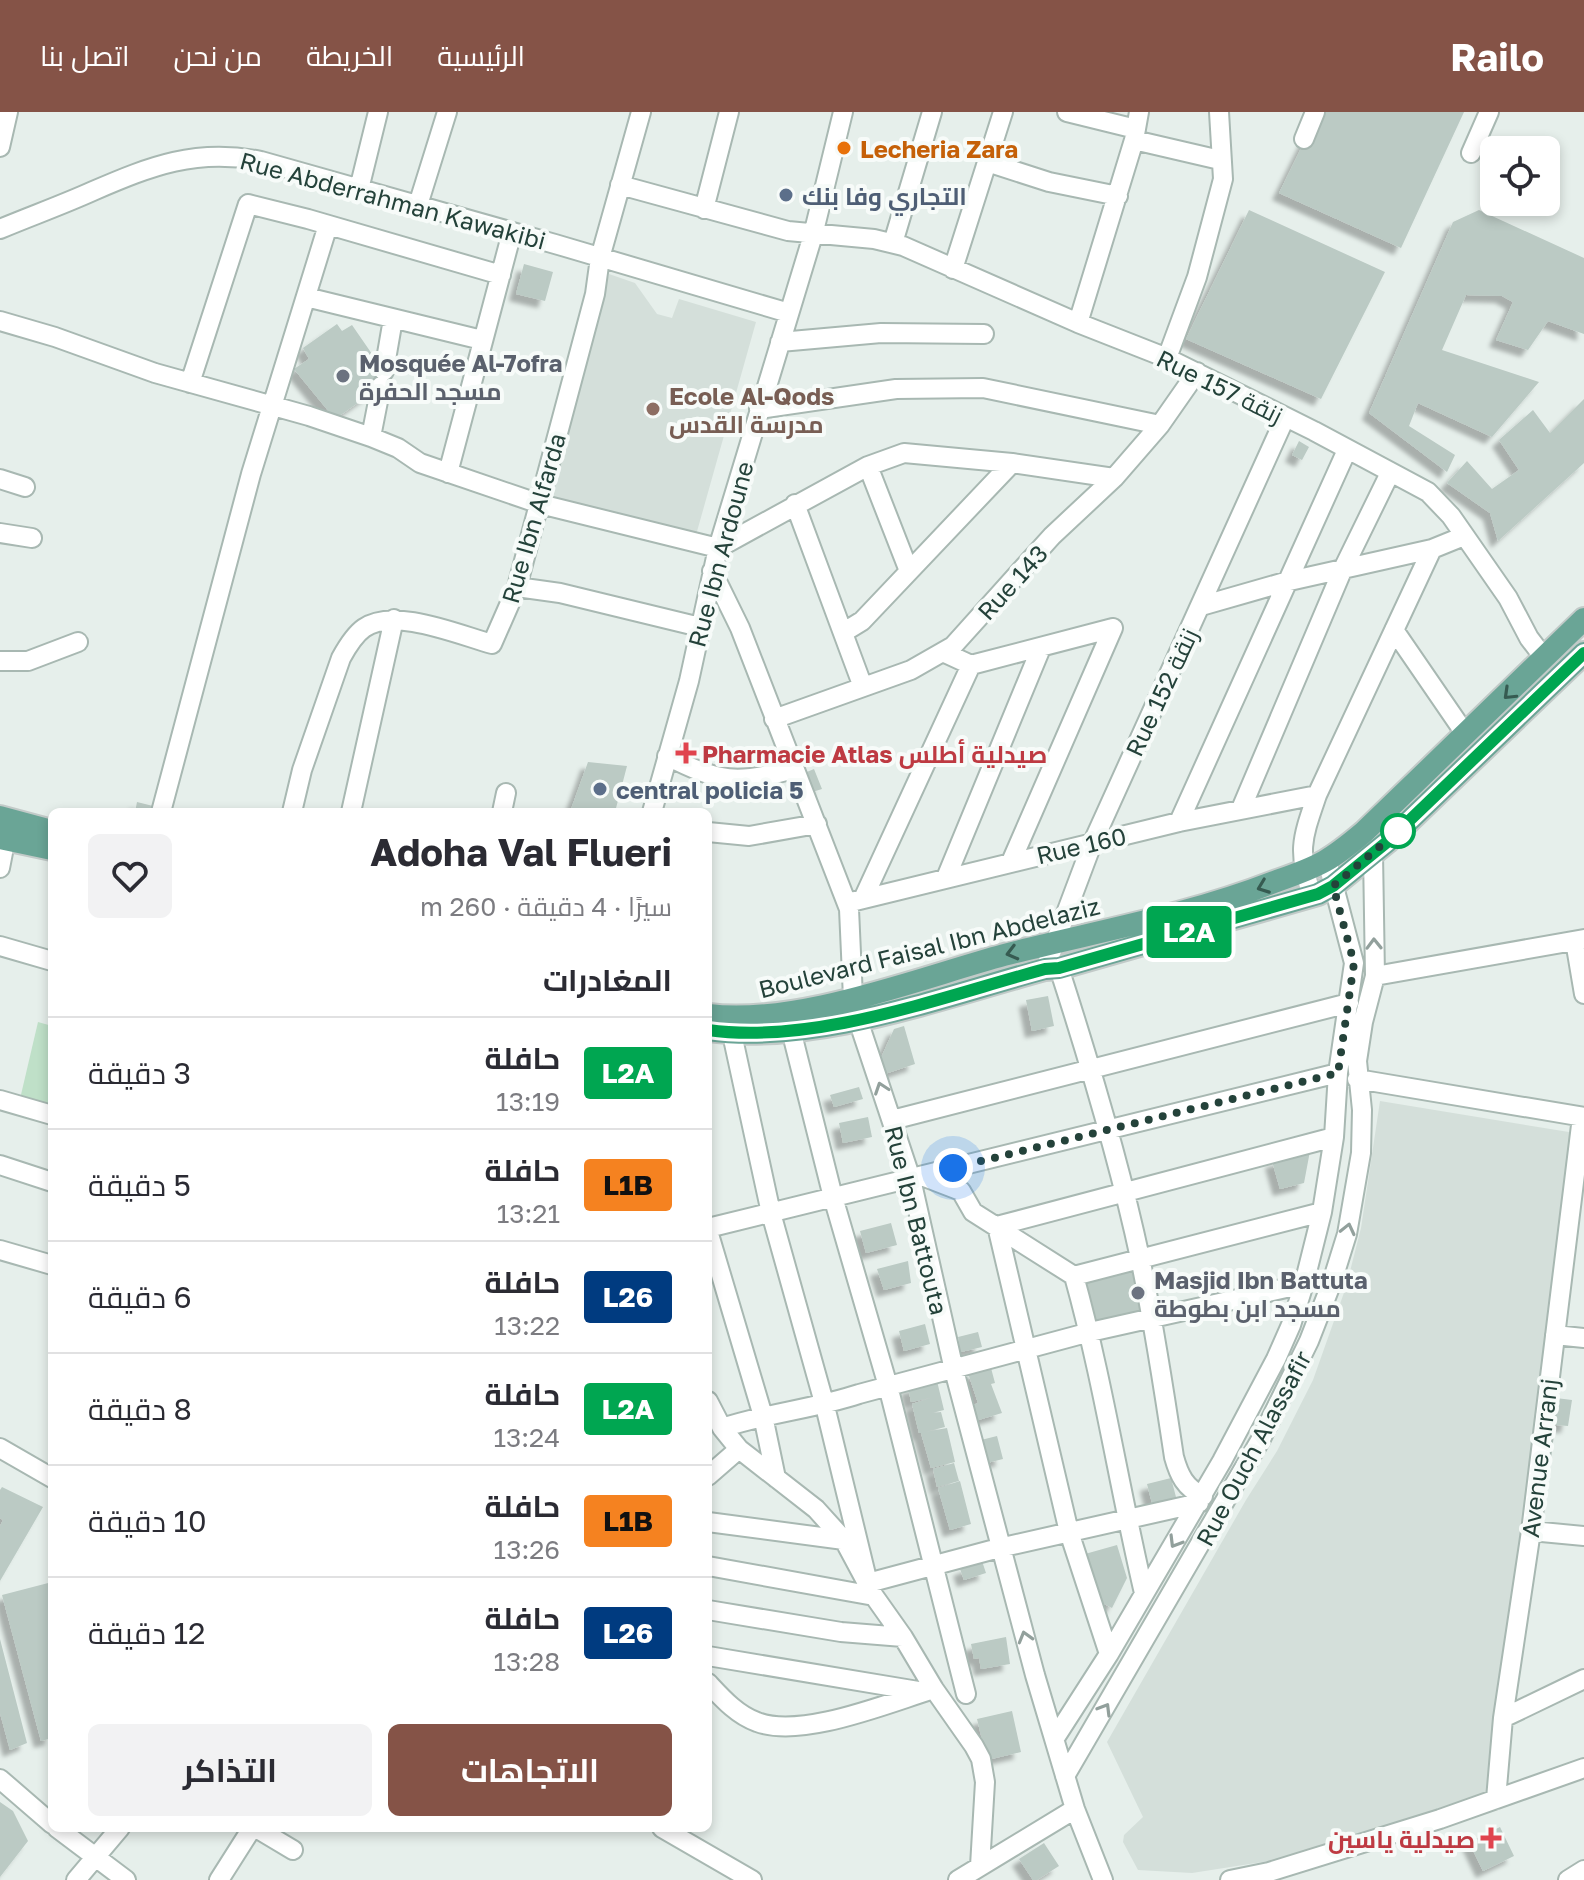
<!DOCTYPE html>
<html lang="ar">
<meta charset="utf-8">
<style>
body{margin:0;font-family:"Golos Text",Cairo,sans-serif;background:#f2f2f3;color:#2b2b33;direction:rtl;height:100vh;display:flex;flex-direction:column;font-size:30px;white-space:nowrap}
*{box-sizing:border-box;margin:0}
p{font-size:26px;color:#7c7c81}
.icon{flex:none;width:44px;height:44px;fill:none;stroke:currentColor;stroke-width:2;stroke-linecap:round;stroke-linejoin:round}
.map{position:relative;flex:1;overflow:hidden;direction:ltr}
.side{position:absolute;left:48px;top:696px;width:664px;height:1024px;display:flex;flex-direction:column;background:#fff;border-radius:12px;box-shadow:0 4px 12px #0003;direction:rtl}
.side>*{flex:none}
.badge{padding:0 16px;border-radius:6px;font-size:28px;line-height:52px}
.fabs{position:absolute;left:1480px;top:24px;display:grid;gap:16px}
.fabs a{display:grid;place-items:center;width:80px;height:80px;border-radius:12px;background:#fff;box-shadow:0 4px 12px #0003;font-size:40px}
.you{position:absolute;width:40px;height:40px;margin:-20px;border:6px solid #fff;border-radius:50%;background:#1a73e8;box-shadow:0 0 0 12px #1a73e833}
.map>.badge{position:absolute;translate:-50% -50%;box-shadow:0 0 0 4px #fff}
h2{padding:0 40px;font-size:30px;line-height:72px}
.round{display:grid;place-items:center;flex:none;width:84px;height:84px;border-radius:12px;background:#f2f2f3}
.summary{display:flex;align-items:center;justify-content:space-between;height:136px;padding:0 40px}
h1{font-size:38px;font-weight:700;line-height:60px}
.cta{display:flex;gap:16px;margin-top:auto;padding:16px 40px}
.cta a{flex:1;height:92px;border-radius:12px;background:#855347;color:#fff;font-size:32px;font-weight:700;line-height:92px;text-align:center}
.cta a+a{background:#f2f2f3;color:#2b2b33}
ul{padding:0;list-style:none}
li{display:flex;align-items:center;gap:24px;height:112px;padding:0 40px;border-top:2px solid #e1e1e2}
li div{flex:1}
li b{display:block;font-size:30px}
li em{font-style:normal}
li .badge{min-width:88px;font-weight:700;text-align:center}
header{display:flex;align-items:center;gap:48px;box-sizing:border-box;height:112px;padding:0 40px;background:#855347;color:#fff}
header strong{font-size:38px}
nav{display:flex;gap:44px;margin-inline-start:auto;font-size:28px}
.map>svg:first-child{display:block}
.built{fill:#d4dfda}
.green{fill:#bfe0c8}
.building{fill:#bbcac4;filter:url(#shadow)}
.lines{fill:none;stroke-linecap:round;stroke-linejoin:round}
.minor-casing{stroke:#a8b8b2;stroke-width:22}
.major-casing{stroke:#c2cac8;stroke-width:26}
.minor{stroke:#fff;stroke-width:18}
.major{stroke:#6aa596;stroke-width:22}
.oneway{stroke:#365b51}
.oneway2{stroke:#92a09c}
.line-casing{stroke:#fff;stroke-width:18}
.line{stroke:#00a651;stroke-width:12}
.walk{stroke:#24423a;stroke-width:8;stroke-dasharray:0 14.4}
.food-dot{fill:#e8710a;stroke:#f7fbf9;stroke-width:3}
.service-dot{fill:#5c6f8a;stroke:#f7fbf9;stroke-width:3}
.worship-dot{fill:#6b7280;stroke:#f7fbf9;stroke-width:3}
.education-dot{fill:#8d6e63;stroke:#f7fbf9;stroke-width:3}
.health-dot{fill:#e0444e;stroke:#f7fbf9;stroke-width:3}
.stop-dot{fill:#fff;stroke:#00a651;stroke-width:4}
.labels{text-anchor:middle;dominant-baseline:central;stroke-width:8;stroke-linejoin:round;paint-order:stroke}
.food-label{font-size:24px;font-weight:bold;fill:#c56008;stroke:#f7fbf9;text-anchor:start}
.service-label{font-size:24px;font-weight:bold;fill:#4e5e75;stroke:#f7fbf9;text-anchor:start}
.street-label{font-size:24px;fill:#24423a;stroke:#f7fbf9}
.worship-label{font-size:24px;font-weight:bold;fill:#5b616d;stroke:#f7fbf9;text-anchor:start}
.education-label{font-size:24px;font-weight:bold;fill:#785e54;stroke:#f7fbf9;text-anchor:start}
.health-label{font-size:24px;font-weight:bold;fill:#be3a42;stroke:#f7fbf9;text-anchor:start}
</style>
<header>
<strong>Railo</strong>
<nav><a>الرئيسية</a><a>الخريطة</a><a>من نحن</a><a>اتصل بنا</a></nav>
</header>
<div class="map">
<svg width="1584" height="1768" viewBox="0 0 1584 1768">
<defs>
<filter id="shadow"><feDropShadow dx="-7" dy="7" stdDeviation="2" flood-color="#0004"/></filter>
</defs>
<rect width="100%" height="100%" fill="#e6efeb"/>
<path class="built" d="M 609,162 L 635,171 L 657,202 L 672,206 L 679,187 L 756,210 L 696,423 L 552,384 Z
M 1380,989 L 1575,1021 L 1492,1678 L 1300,1744 L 1192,1761 L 1138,1758 L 1123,1730 L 1124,1723 L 1143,1705 L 1107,1630 L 1246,1388 L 1277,1339 L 1313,1268 L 1346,1175 L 1361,1116 Z"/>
<path class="green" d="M 38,910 L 52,914 L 52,997 L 20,987 Z"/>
<path class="building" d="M 1319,0 L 1464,0 L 1401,136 L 1279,81 Z
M 1249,98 L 1385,160 L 1321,287 L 1186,227 Z
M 1479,98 L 1584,146 L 1584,222 L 1548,209 L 1528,238 L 1496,228 L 1513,190 L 1502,184 L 1466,183 L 1442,238 L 1539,270 L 1492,325 L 1418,291 L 1409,314 L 1455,343 L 1447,360 L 1369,301 L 1453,110 Z
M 524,152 L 553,160 L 545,189 L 516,182 Z
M 337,212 L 342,219 L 352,213 L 390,268 L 335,307 L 294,257 L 309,247 L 303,236 Z
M 1584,287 L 1584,351 L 1498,429 L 1490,401 L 1447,371 L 1467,349 L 1492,377 L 1519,358 L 1499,328 L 1533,298 L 1550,321 Z
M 1299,329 L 1309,335 L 1302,348 L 1292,343 Z
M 588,650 L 627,654 L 615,700 L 570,700 Z
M 814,657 L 822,677 L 809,681 L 802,662 Z
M 137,690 L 153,694 L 151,700 L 135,700 Z
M 1048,884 L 1054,914 L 1032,919 L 1026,888 Z
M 904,914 L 915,952 L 885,962 L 880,948 L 894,917 Z
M 859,975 L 863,987 L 834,995 L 830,983 Z
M 868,1005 L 872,1025 L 843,1031 L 839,1011 Z
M 1310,1039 L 1304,1071 L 1280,1077 L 1272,1049 Z
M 891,1111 L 897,1133 L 866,1141 L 860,1119 Z
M 908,1149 L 911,1171 L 884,1178 L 877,1157 Z
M 1132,1157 L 1144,1203 L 1092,1217 L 1080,1170 Z
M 925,1212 L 930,1232 L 904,1239 L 899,1219 Z
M 978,1220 L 982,1235 L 961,1240 L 958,1225 Z
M 991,1256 L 995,1271 L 991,1272 L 1002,1301 L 975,1309 L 971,1294 L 978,1291 L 968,1261 Z
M 937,1269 L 944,1298 L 932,1301 L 941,1300 L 945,1315 L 925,1320 L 947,1316 L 955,1350 L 931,1356 L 921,1321 L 919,1321 L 912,1292 L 930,1286 L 911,1290 L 908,1275 Z
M 1548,1285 L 1572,1288 L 1568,1314 L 1545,1312 Z
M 997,1324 L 1003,1347 L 987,1351 L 981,1328 Z
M 954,1351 L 959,1369 L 937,1375 L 933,1357 Z
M 1171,1366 L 1176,1385 L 1173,1390 L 1153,1395 L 1147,1372 Z
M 960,1369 L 971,1412 L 950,1418 L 938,1376 Z
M 2,1375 L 43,1395 L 0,1469 L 0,1414 L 3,1408 L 0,1406 L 0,1378 Z
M 1117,1433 L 1127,1466 L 1112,1496 L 1096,1488 L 1085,1442 Z
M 982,1449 L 986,1461 L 964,1468 L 960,1457 Z
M 52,1470 L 52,1626 L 41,1629 L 2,1483 Z
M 1006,1525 L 1010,1552 L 981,1557 L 979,1546 L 974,1547 L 971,1532 Z
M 0,1527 L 27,1631 L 10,1638 L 0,1601 Z
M 1012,1599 L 1021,1640 L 987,1648 L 977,1607 Z
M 0,1690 L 13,1699 L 28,1729 L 0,1765 Z
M 1500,1715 L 1514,1744 L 1483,1759 L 1469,1730 Z
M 1044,1731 L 1059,1754 L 1037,1768 L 1033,1768 L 1019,1747 Z"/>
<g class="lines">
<defs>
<path id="minor" d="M 1067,0 L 1136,17
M 1304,27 L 1315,0
M 1134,28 L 1220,48
M 0,35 L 8,0
M 1471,41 L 1489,0
M 987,50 L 1049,70 L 1118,84
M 620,73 L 788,119 L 874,127 L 903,134 L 1078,211 L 1167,246 L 1314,319 L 1428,380 L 1451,404 L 1508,486 L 1529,526 L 1545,547
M 359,77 L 378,0
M 418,93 L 447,0
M 704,97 L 729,0
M 0,117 C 31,104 62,93 93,79 C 151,54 196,36 261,49 L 555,132 L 789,201
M 893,131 L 932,0
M 953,157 L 1003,0
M 306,185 L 482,228
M 0,209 L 55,225 L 155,261 L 309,304 L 371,325 L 398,336 L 420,351 L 540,392 L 718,436 L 868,354 L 904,341 L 1012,351 L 1114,366
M 1078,211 L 1134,28 L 1139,0
M 780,230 L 881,221 L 984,222
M 1167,246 L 1197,165 L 1223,67 L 1219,0
M 384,259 L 393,207
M 190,271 L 248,92 L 308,107 L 501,163
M 759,297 L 896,277 L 983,276 L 1160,313
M 371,325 L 381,274
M 868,354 L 909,459
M 448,361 L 512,120
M 0,367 L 25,375
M 795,392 L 863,575
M 0,421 L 32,426
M 712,459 L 740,516 L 849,797 L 853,886 L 858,908 L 911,1067 L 954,1258 L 1035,1563 L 1075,1697 L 1103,1768
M 517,475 L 560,481 L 700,515
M 1201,494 L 1285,470 L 1432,437 L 1464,424
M 1394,518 L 1466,623
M 844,520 L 862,509 L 1012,351
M 945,541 L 971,553 L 1113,516
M 0,549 L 28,549 L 78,530
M 774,607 L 911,558 L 953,534 L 1052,424 L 1114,366 L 1160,313 L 1197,260
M 667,644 C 718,670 738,673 793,657
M 1241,697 L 1342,459 L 1390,361
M 161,700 L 251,362 L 328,113
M 292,700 L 302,658 L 341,546 C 347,535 354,523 364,516 C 394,495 459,523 492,532 L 517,475 L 595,182 L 600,146 L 641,0
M 351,700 L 394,507
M 502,700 L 506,681
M 652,700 L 689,569 L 718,436 L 813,123 L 843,0
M 1179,710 L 1347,338
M 708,720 L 749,724 L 817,712
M 1011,750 L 1113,516
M 0,756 L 8,715
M 946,766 L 1041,536
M 1312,784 C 1297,738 1302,727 1317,683 L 1432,437
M 863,787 L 971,553
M 847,791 L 1179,710 L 1317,683
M 1575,829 L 1584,882
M 0,834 L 52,849
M 1059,856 C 1090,952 1119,1048 1140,1146 C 1154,1212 1164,1278 1174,1345 C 1179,1363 1185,1376 1203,1384
M 1045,857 L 1092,732 L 1285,306
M 1375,864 L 1584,827
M 791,918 L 833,1085 L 888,1274 L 966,1582
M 732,922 L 771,1101 L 825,1294 L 868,1471 L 999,1436 L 1199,1391
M 1357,967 L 1584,1005
M 0,988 L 52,1003
M 892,1008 L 1349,891
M 0,1053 L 52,1070
M 922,1064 L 961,1079 L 973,1100 L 1074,1164 L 1322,1100
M 708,1116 L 1338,961
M 708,1119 L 763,1304 L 776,1366
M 0,1138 L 52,1153
M 1074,1164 C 1103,1268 1119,1375 1144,1481
M 1555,1223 L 1584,1226
M 708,1289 L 722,1316 L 739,1337 L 816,1397 L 844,1428 L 874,1484 L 903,1525 L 934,1577 L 974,1634 L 981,1647 L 985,1670 L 980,1754
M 722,1316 C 767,1301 814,1297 859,1282 L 1090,1220 L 1304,1172
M 0,1336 L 52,1366
M 708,1364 L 739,1337
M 708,1410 L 844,1428
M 1531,1419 L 1584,1424
M 708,1454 L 874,1484
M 708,1498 L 841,1520 L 903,1525
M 1109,1542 L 1069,1420 L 997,1114 L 1334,1025
M 708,1544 L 918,1579
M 708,1571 C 722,1586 737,1603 757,1610 C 802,1627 888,1591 934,1577
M 1503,1606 L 1584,1567
M 1055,1626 L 1109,1542 L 1222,1349 L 1276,1247 L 1291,1213 L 1304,1172 L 1322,1100 L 1334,1025 L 1338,961 L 1354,851 L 1327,748
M 1065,1664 L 1261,1327 L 1309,1229 L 1332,1170 L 1347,1122 L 1361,1041 L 1362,998 L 1357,949 L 1363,910 L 1375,864 L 1373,742
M 0,1667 L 52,1712
M 1496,1687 L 1503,1606 L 1531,1419 L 1582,1005
M 57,1716 L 126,1768
M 256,1716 L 293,1738
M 662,1716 L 752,1768
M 76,1768 L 120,1716
M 219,1768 L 252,1716
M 958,1768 L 1075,1697
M 1230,1768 L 1269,1760 L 1440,1707 L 1584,1656
M 1568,1768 L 1584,1758"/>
<path id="major" d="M 0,705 L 52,719
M 0,726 L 52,737
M 708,903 C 798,914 916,867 1004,843 C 1094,820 1187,804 1274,770 C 1291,764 1309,758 1325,749 C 1339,741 1351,731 1364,720 L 1584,507
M 708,918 C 815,933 941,885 1045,857 L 1059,856 L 1318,782 L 1333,774 L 1387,730 L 1584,541"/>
</defs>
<use href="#minor" class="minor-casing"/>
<use href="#major" class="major-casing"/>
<use href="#minor" class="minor"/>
<use href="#major" class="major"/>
</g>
<defs><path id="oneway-chevron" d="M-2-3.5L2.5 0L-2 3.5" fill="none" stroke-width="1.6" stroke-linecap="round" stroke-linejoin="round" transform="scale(2)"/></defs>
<g class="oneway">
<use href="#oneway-chevron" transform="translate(1509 582) rotate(136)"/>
<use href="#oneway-chevron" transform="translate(1263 775) rotate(159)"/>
<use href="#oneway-chevron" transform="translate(1012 841) rotate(165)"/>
</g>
<g class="oneway2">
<use href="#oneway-chevron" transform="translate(1374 832) rotate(-91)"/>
<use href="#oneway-chevron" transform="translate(881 976) rotate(-109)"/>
<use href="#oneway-chevron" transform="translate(1348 1117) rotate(-77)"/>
<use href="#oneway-chevron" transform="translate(1175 1430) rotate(121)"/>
<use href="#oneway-chevron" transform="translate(1025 1525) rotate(-106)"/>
<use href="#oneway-chevron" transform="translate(1105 1597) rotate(-59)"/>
</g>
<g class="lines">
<defs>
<path id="line" d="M 708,918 C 815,933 941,885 1045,857 L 1059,856 L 1318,782 L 1333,774 L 1387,730 L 1584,541"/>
</defs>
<use href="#line" class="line-casing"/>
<use href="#line" class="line"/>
<path class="walk" d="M 953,1056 L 1338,961 L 1354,851 L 1333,774 L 1402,716 L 1398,719"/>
</g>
<circle class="food-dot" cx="844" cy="36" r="8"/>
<g class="service-dot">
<circle cx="786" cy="83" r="8"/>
<circle cx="600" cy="677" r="8"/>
</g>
<g class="worship-dot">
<circle cx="343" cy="264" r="8"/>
<circle cx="1138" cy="1181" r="8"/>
</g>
<circle class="education-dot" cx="653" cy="297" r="8"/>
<g class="health-dot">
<path d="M682 629h8v8h8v8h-8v8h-8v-8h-8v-8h8z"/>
<path d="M1487 1714h8v8h8v8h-8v8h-8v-8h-8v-8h8z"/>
</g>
<circle class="stop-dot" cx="1398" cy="719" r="16"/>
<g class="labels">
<g class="food-label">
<text x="860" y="36">Lecheria Zara</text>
</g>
<g class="service-label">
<text x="802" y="83">التجاري وفا بنك</text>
<text x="616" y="677">central policia 5</text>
</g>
<g class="street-label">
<text transform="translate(393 88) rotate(15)">Rue Abderrahman Kawakibi</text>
<text transform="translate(1220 274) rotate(26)">Rue 157 زنقة</text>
<text transform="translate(533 406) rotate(-74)">Rue Ibn Alfarda</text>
<text transform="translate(720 442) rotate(-75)">Rue Ibn Ardoune</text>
<text transform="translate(1012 470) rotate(-48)">Rue 143</text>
<text transform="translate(1161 580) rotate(-65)">Rue 152 زنقة</text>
<text transform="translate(1081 733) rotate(-13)">Rue 160</text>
<text transform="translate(929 835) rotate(-14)">Boulevard Faisal Ibn Abdelaziz</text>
<text transform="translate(917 1108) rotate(76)">Rue Ibn Battouta</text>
<text transform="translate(1253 1336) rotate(-62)">Rue Ouch Alassafir</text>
<text transform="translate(1539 1346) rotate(-83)">Avenue Arranj</text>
</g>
<g class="worship-label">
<text x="359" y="250">Mosquée Al-7ofra<tspan x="359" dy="28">مسجد الحفرة</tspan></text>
<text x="1154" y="1167">Masjid Ibn Battuta<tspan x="1154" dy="28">مسجد ابن بطوطة</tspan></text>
</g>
<g class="education-label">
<text x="669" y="283">Ecole Al-Qods<tspan x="669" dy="28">مدرسة القدس</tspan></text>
</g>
<g class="health-label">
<text x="702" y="641">Pharmacie Atlas صيدلية أطلس</text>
<text x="1475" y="1726" text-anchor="end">صيدلية ياسين</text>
</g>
</g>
</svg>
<div class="fabs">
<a><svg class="icon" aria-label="locate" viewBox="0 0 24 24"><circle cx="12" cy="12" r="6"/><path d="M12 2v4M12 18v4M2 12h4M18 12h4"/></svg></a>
</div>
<div class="you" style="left:953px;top:1056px"></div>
<b class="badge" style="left:1189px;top:820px;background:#00a651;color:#fff">L2A</b>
<section class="side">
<div class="summary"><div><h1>Adoha Val Flueri</h1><p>سيرًا · 4 دقيقة · 260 m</p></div><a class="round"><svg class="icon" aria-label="heart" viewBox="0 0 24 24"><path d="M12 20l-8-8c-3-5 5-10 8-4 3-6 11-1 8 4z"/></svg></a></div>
<h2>المغادرات</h2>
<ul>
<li><span class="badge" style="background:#00a651;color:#fff">L2A</span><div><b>حافلة</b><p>13:19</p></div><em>3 دقيقة</em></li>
<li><span class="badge" style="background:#f58220;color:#111">L1B</span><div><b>حافلة</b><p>13:21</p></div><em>5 دقيقة</em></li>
<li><span class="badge" style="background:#003b80;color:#fff">L26</span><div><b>حافلة</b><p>13:22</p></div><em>6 دقيقة</em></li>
<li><span class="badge" style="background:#00a651;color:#fff">L2A</span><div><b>حافلة</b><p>13:24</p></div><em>8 دقيقة</em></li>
<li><span class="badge" style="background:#f58220;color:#111">L1B</span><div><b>حافلة</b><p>13:26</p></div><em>10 دقيقة</em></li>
<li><span class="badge" style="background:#003b80;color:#fff">L26</span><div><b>حافلة</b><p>13:28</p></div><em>12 دقيقة</em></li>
</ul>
<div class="cta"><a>الاتجاهات</a><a>التذاكر</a></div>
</section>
</div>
